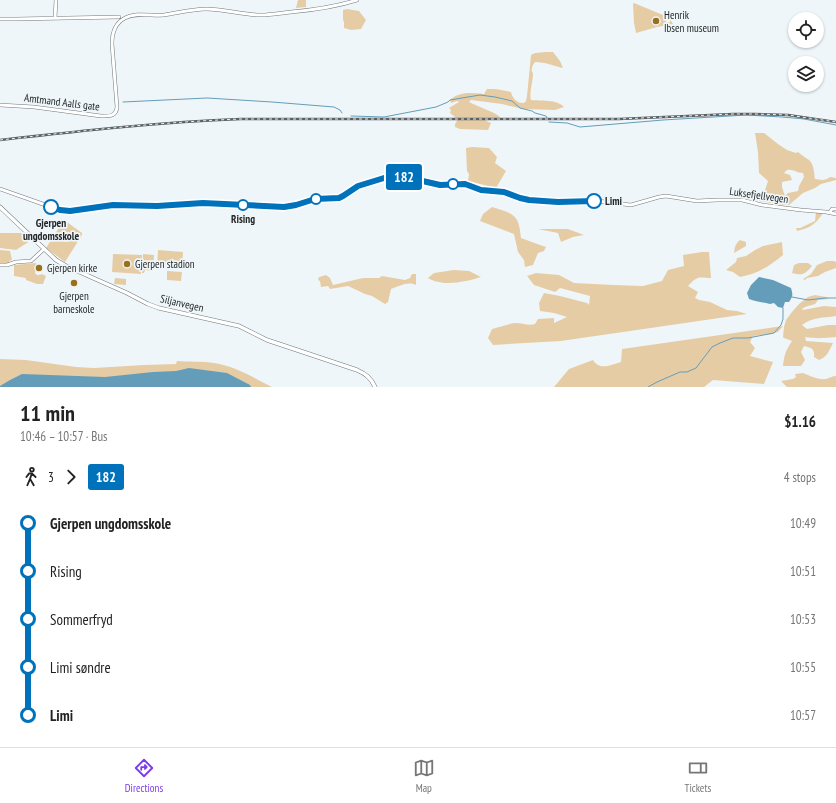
<!DOCTYPE html>
<meta charset="utf-8">
<style>
body{margin:0;font-family:"PT Sans Narrow",sans-serif;background:#f6f6f6;color:#222;height:100vh;display:flex;flex-direction:column;font-size:15px;white-space:nowrap}
*{box-sizing:border-box;margin:0}
p{font-size:13px;color:#767676}
.icon{flex:none;width:22px;height:22px;fill:none;stroke:currentColor;stroke-width:2;stroke-linecap:round;stroke-linejoin:round}
.map{position:relative;height:387px;overflow:hidden}
.details{display:flex;flex-direction:column;background:#fff;flex:1}
.details>*{flex:none}
.badge{padding:0 8px;border-radius:3px;font-size:14px;line-height:26px}
.tools{position:absolute;left:788px;top:12px;display:grid;gap:8px}
.tools a{display:grid;place-items:center;width:36px;height:36px;border-radius:50%;background:#fff;box-shadow:0 1px 3px #0004;font-size:20px}
.map>.badge{position:absolute;translate:-50% -50%;box-shadow:0 0 0 2px #fff}
.legs{display:flex;align-items:center;gap:6px;height:44px;padding:0 20px;font-size:13px}
.legs p{margin-inline-start:auto}
.overview{display:flex;align-items:center;justify-content:space-between;height:68px;padding:0 20px}
h1{font-size:22px;font-weight:700;line-height:30px}
ul{padding:0 20px;list-style:none}
li{display:flex;align-items:center;gap:14px;height:48px;font-size:15px}
li i{display:grid;place-items:center;width:6px;height:100%;margin:0 5px;background:currentColor}
li i::after{content:'';width:10px;height:10px;margin:-5px;border:3px solid;border-radius:50%;background:#fff}
li p{margin-inline-start:auto}
li:first-child i{background:linear-gradient(#0000 50%,currentColor 0)}
li:last-child i{background:linear-gradient(currentColor 50%,#0000 0)}
.tabs{display:flex;justify-content:space-around;align-items:center;height:56px;border-top:1px solid #e0e0e0;background:#fff;font-size:11px;color:#767676}
.tabs a{display:grid;justify-items:center;gap:2px}
.tabs .selected{color:#7c3aed}
.map>svg:first-child{display:block}
.green{fill:#e6cca4;fill-rule:evenodd}
.water{fill:#649dba}
.lines{fill:none;stroke-linecap:round;stroke-linejoin:round}
.stream{stroke:#649dba;stroke-width:1}
.secondary-casing{stroke:#72787b;stroke-width:4}
.primary-casing{stroke:#72787b;stroke-width:4.5}
.secondary{stroke:#fff;stroke-width:3}
.primary{stroke:#fff;stroke-width:3.5}
.rail-casing{stroke:#5c6062;stroke-width:2.5}
.rail{stroke:#eff6f9;stroke-width:1;stroke-dasharray:3;stroke-linecap:butt}
.line-1-casing{stroke:#fff;stroke-width:9}
.line-1{stroke:#0072bc;stroke-width:6}
.poi-dot{fill:#9a701d;stroke:#eff6f9;stroke-width:1.5}
.stop-1-dot{fill:#fff;stroke:#0072bc;stroke-width:2}
.labels{text-anchor:middle;dominant-baseline:central;stroke-width:3.5;stroke-linejoin:round;paint-order:stroke}
.poi-label{font-size:11px;fill:#242728;stroke:#eff6f9;text-anchor:start}
.street-label{font-size:11px;fill:#242728;stroke:#eff6f9}
.stop-label{font-size:11px;font-weight:bold;fill:#242728;stroke:#eff6f9}
</style>
<div class="map">
<svg width="836" height="387" viewBox="0 0 836 387">
<rect width="100%" height="100%" fill="#eff6f9"/>
<path class="green" d="M 298,0 L 306,0 L 306,7 L 296,8 Z
M 634,3 L 663,15 L 666,19 L 666,22 L 670,22 L 670,19 L 673,24 L 657,27 L 636,33 L 634,23 L 633,4 Z
M 347,9 L 359,11 L 366,20 L 361,29 L 351,30 L 344,28 L 344,22 L 343,20 L 343,10 Z
M 546,52 L 553,52 L 560,61 L 563,68 C 554,66 545,62 535,62 C 533,65 533,64 532,68 C 531,73 532,69 533,74 C 533,81 529,94 531,100 C 541,101 557,99 564,107 L 555,110 L 523,109 L 502,104 L 471,100 L 469,102 C 478,107 493,111 500,117 L 498,119 L 487,119 L 486,121 L 491,123 L 488,130 L 460,129 L 455,127 L 455,124 L 457,121 L 455,117 L 450,113 L 451,110 L 449,108 L 459,102 L 457,101 L 451,103 L 450,100 C 460,91 472,93 484,94 L 487,89 L 496,89 L 511,92 C 512,98 518,104 524,103 L 526,101 L 527,96 L 531,55 L 535,53 Z
M 755,133 L 764,133 L 778,144 L 787,150 L 796,153 L 798,152 C 801,155 805,157 809,160 C 814,164 814,173 815,179 C 821,180 825,181 830,177 L 836,178 L 836,180 L 821,184 L 815,188 L 803,193 L 789,205 L 786,205 L 759,201 L 763,196 L 768,181 L 759,173 L 758,152 ZM 787,170 C 794,169 796,173 803,173 L 804,177 L 799,186 L 798,191 L 788,193 L 785,196 L 782,187 L 782,182 L 792,180 L 790,175 L 784,173 Z
M 472,147 L 489,148 L 497,157 L 495,163 L 506,171 L 496,188 L 468,181 L 469,174 L 467,171 L 466,148 Z
M 492,207 C 513,214 519,213 521,238 L 540,245 L 546,247 L 544,251 L 538,253 L 533,265 L 525,267 L 524,260 L 518,252 L 514,234 L 480,221 L 483,214 Z
M 816,212 L 823,213 C 816,224 810,228 797,231 L 796,228 L 800,228 L 815,221 Z
M 64,220 L 82,233 L 82,235 L 65,262 L 46,248 Z
M 538,229 L 568,229 L 584,235 L 573,237 L 561,242 L 558,233 Z
M 0,233 L 21,233 L 30,241 L 16,250 L 0,248 Z
M 740,240 L 746,242 L 746,246 L 734,253 C 735,247 735,244 740,240 Z
M 782,242 L 783,255 C 768,267 759,273 740,277 L 733,272 L 726,270 L 736,262 L 737,258 L 746,256 L 755,250 L 763,246 Z
M 0,250 L 10,251 L 12,260 L 9,261 L 10,263 L 0,265 Z
M 158,250 L 183,252 L 182,269 L 157,267 Z
M 702,252 L 709,252 L 711,278 C 698,277 697,276 688,286 L 698,292 L 695,298 L 699,300 L 710,302 L 727,310 L 737,311 L 747,314 L 561,341 L 493,345 L 488,338 L 492,329 C 500,327 508,324 515,323 C 522,323 529,326 535,324 L 538,319 L 554,318 L 554,323 L 567,317 L 554,313 L 540,311 L 539,303 L 544,293 L 560,296 L 587,303 L 589,305 L 590,296 L 560,288 L 555,292 L 534,285 L 527,276 L 536,273 L 559,275 L 574,283 L 614,285 L 643,286 L 662,281 L 668,270 L 684,266 L 683,255 Z
M 113,254 L 142,255 L 141,274 L 112,272 Z
M 143,254 L 154,255 L 153,271 L 145,270 L 144,273 L 142,273 Z
M 827,261 L 834,261 L 836,262 L 836,268 L 825,272 L 818,276 L 807,278 L 805,280 L 803,279 L 811,274 L 817,265 Z
M 36,263 L 35,273 L 37,275 L 39,275 L 42,274 L 46,276 L 43,284 L 37,284 L 26,280 L 26,278 L 14,276 L 14,265 Z
M 799,263 L 808,263 L 812,266 C 805,274 803,276 792,273 L 794,265 Z
M 454,270 L 469,271 L 481,277 C 466,282 442,287 428,278 L 434,273 Z
M 167,271 L 182,272 L 181,281 L 167,280 Z
M 412,274 L 416,274 L 416,285 C 407,281 400,286 391,289 L 388,302 L 385,304 L 372,296 L 365,294 L 348,286 L 330,289 L 328,286 L 321,287 L 320,281 L 318,280 L 319,277 L 326,275 L 330,278 L 333,285 L 363,278 L 379,278 L 382,276 L 405,280 L 410,278 Z
M 115,278 L 126,279 L 126,285 L 114,284 Z
M 815,295 L 826,297 L 829,299 L 818,300 L 815,304 L 805,307 L 802,309 L 803,310 L 824,306 L 836,307 L 836,316 C 824,318 812,317 802,325 L 807,329 L 828,325 L 836,325 L 836,337 C 824,338 817,339 805,337 L 806,341 L 833,343 C 829,351 827,357 819,360 L 814,357 C 815,348 811,348 804,346 L 801,352 L 805,360 L 801,366 L 783,366 C 784,355 786,350 792,341 L 784,338 L 783,337 L 784,327 L 786,320 L 792,312 L 799,304 L 808,297 Z
M 783,326 L 778,332 L 771,334 L 753,336 L 750,342 L 755,348 L 750,356 L 773,362 L 764,384 L 713,380 L 704,387 L 554,387 L 569,369 L 593,360 C 600,371 610,365 621,362 L 622,349 Z
M 0,359 L 26,360 L 76,367 L 94,368 L 144,365 L 176,364 L 177,361 C 188,362 203,361 214,363 C 235,366 254,378 272,387 L 0,387 Z
M 803,373 C 810,376 818,380 826,379 C 830,378 832,376 836,376 L 836,387 L 787,387 L 781,381 L 793,379 L 796,377 L 795,374 Z"/>
<path class="water" d="M 759,277 L 773,280 L 791,288 C 793,295 793,296 789,302 L 785,302 L 783,308 L 778,307 L 774,303 L 770,304 C 763,302 756,302 749,299 L 747,293 L 751,285 Z
M 189,368 L 227,373 L 250,385 L 251,387 L 0,387 L 0,386 L 10,380 L 22,374 L 105,377 L 153,372 L 176,371 Z"/>
<g class="lines">
<path class="stream" d="M 123,102 L 207,98 L 272,102 L 334,107 L 340,110 L 342,113
M 351,116 L 384,117 L 436,107 L 448,102 L 450,100 L 480,95 L 495,97 L 512,101 L 520,108 L 532,111 L 535,113 L 546,116 L 547,118
M 549,122 L 567,123 L 580,127 L 663,120 L 746,115 L 782,117 L 804,119 L 836,125
M 792,297 L 808,300 L 825,298 L 836,298
M 648,387 L 657,382 L 680,372 L 687,372 L 696,368 L 712,347 L 720,343 L 733,338 L 748,338 L 774,333 L 781,325 L 783,319 L 783,308"/>
<defs>
<path id="secondary" d="M 55,18 L 56,0
M 0,19 L 16,19 L 119,17
M 0,105 L 34,107 L 101,116 C 109,116 116,117 117,107 L 112,44 C 112,33 115,23 125,18 C 136,12 152,16 164,15 C 178,13 192,9 206,9 C 225,9 242,15 261,15 C 271,15 281,13 291,12 C 313,10 335,7 357,0
M 0,189 L 54,208 L 67,211 L 78,211 L 100,206 L 113,205 L 157,206 L 203,203 L 280,207 L 293,206 L 315,199 L 339,198 L 345,195 L 356,188 L 362,185 L 386,178 L 400,177 L 414,179 L 442,185 L 460,183 L 467,184 L 481,190 L 503,192 L 520,198 L 529,200 L 558,202 L 597,201 L 631,205 L 659,197 L 666,196 L 697,201 L 717,200 L 742,200 L 762,205 L 801,210 L 826,212 L 836,214
M 830,212 L 832,209 L 836,209
M 0,265 L 7,265 L 16,262 L 31,261 L 44,249"/>
<path id="primary" d="M 0,207 L 56,260 L 66,266 L 127,293 L 148,304 L 159,308 L 239,326 L 267,340 L 357,370 C 366,374 371,378 375,387"/>
</defs>
<use href="#secondary" class="secondary-casing"/>
<use href="#primary" class="primary-casing"/>
<use href="#secondary" class="secondary"/>
<use href="#primary" class="primary"/>
<defs>
<path id="rail" d="M 0,140 C 80,131 161,122 241,119 L 619,119 L 733,114 L 755,114 L 788,115 L 836,122"/>
</defs>
<use href="#rail" class="rail-casing"/>
<use href="#rail" class="rail"/>
</g>
<g class="lines">
<defs>
<path id="line-1" d="M 51,207 L 60,210 L 70,211 L 113,205 L 157,206 L 203,203 L 284,207 L 296,205 L 315,199 L 339,198 L 343,196 L 358,186 L 384,178 L 397,177 L 414,179 L 440,185 L 465,184 L 481,190 L 504,192 L 520,198 L 529,200 L 558,202 L 594,201"/>
</defs>
<use href="#line-1" class="line-1-casing"/>
<use href="#line-1" class="line-1"/>
</g>
<g class="poi-dot">
<circle cx="656" cy="21" r="4"/>
<circle cx="127" cy="264" r="4"/>
<circle cx="39" cy="268" r="4"/>
<circle cx="74" cy="283" r="4"/>
</g>
<g class="stop-1-dot">
<circle cx="453" cy="184" r="5"/>
<circle cx="316" cy="199" r="5"/>
<circle cx="594" cy="201" r="7"/>
<circle cx="243" cy="205" r="5"/>
<circle cx="51" cy="207" r="7"/>
</g>
<g class="labels">
<g class="poi-label">
<text x="664" y="15">Henrik<tspan x="664" dy="13">Ibsen museum</tspan></text>
<text x="135" y="264">Gjerpen stadion</text>
<text x="47" y="268">Gjerpen kirke</text>
<text x="74" y="296" text-anchor="middle">Gjerpen<tspan x="74" dy="13">barneskole</tspan></text>
</g>
<g class="street-label">
<text transform="translate(62 102) rotate(7)">Amtmand Aalls gate</text>
<text transform="translate(759 195) rotate(8)">Luksefjellvegen</text>
<text transform="translate(182 303) rotate(13)">Siljanvegen</text>
</g>
<g class="stop-label">
<text x="605" y="201" text-anchor="start">Limi</text>
<text x="243" y="219">Rising</text>
<text x="51" y="223">Gjerpen<tspan x="51" dy="13">ungdomsskole</tspan></text>
</g>
</g>
</svg>
<div class="tools">
<a><svg class="icon" aria-label="locate" viewBox="0 0 24 24"><circle cx="12" cy="12" r="6"/><path d="M12 2v4M12 18v4M2 12h4M18 12h4"/></svg></a>
<a><svg class="icon" aria-label="layers" viewBox="0 0 24 24"><path d="M12 4l9 5-9 5-9-5zM3 14l9 5 9-5"/></svg></a>
</div>
<b class="badge" style="left:404px;top:177px;background:#0072bc;color:#fff">182</b>
</div>
<section class="details">
<div class="overview"><div><h1>11 min</h1><p>10:46 – 10:57 · Bus</p></div><b>$1.16</b></div>
<div class="legs"><svg class="icon" aria-label="walk" viewBox="0 0 24 24"><circle cx="13" cy="4" r="2"/><path d="M13 8l-2 6 4 7M11 14l-3 7M7 12l3-4h3l4 4"/></svg>3<svg class="icon" aria-label="forward" viewBox="0 0 24 24"><path d="M9 5l7 7-7 7"/></svg><b class="badge" style="background:#0072bc;color:#fff">182</b><p>4 stops</p></div>
<ul>
<li><i style="color:#0072bc"></i><b>Gjerpen ungdomsskole</b><p>10:49</p></li>
<li><i style="color:#0072bc"></i><span>Rising</span><p>10:51</p></li>
<li><i style="color:#0072bc"></i><span>Sommerfryd</span><p>10:53</p></li>
<li><i style="color:#0072bc"></i><span>Limi søndre</span><p>10:55</p></li>
<li><i style="color:#0072bc"></i><b>Limi</b><p>10:57</p></li>
</ul>
</section>
<nav class="tabs">
<a class="selected"><svg class="icon" aria-label="directions" viewBox="0 0 24 24"><path d="M12 3l9 9-9 9-9-9zM9 14v-3h6M13 9l2 2-2 2"/></svg>Directions</a>
<a><svg class="icon" aria-label="map" viewBox="0 0 24 24"><path d="M3 6l6-2 6 2 6-2v14l-6 2-6-2-6 2zM9 4v14M15 6v14"/></svg>Map</a>
<a><svg class="icon" aria-label="tickets" viewBox="0 0 24 24"><path d="M3 7h18v10H3zM15 7v10"/></svg>Tickets</a>
</nav>
